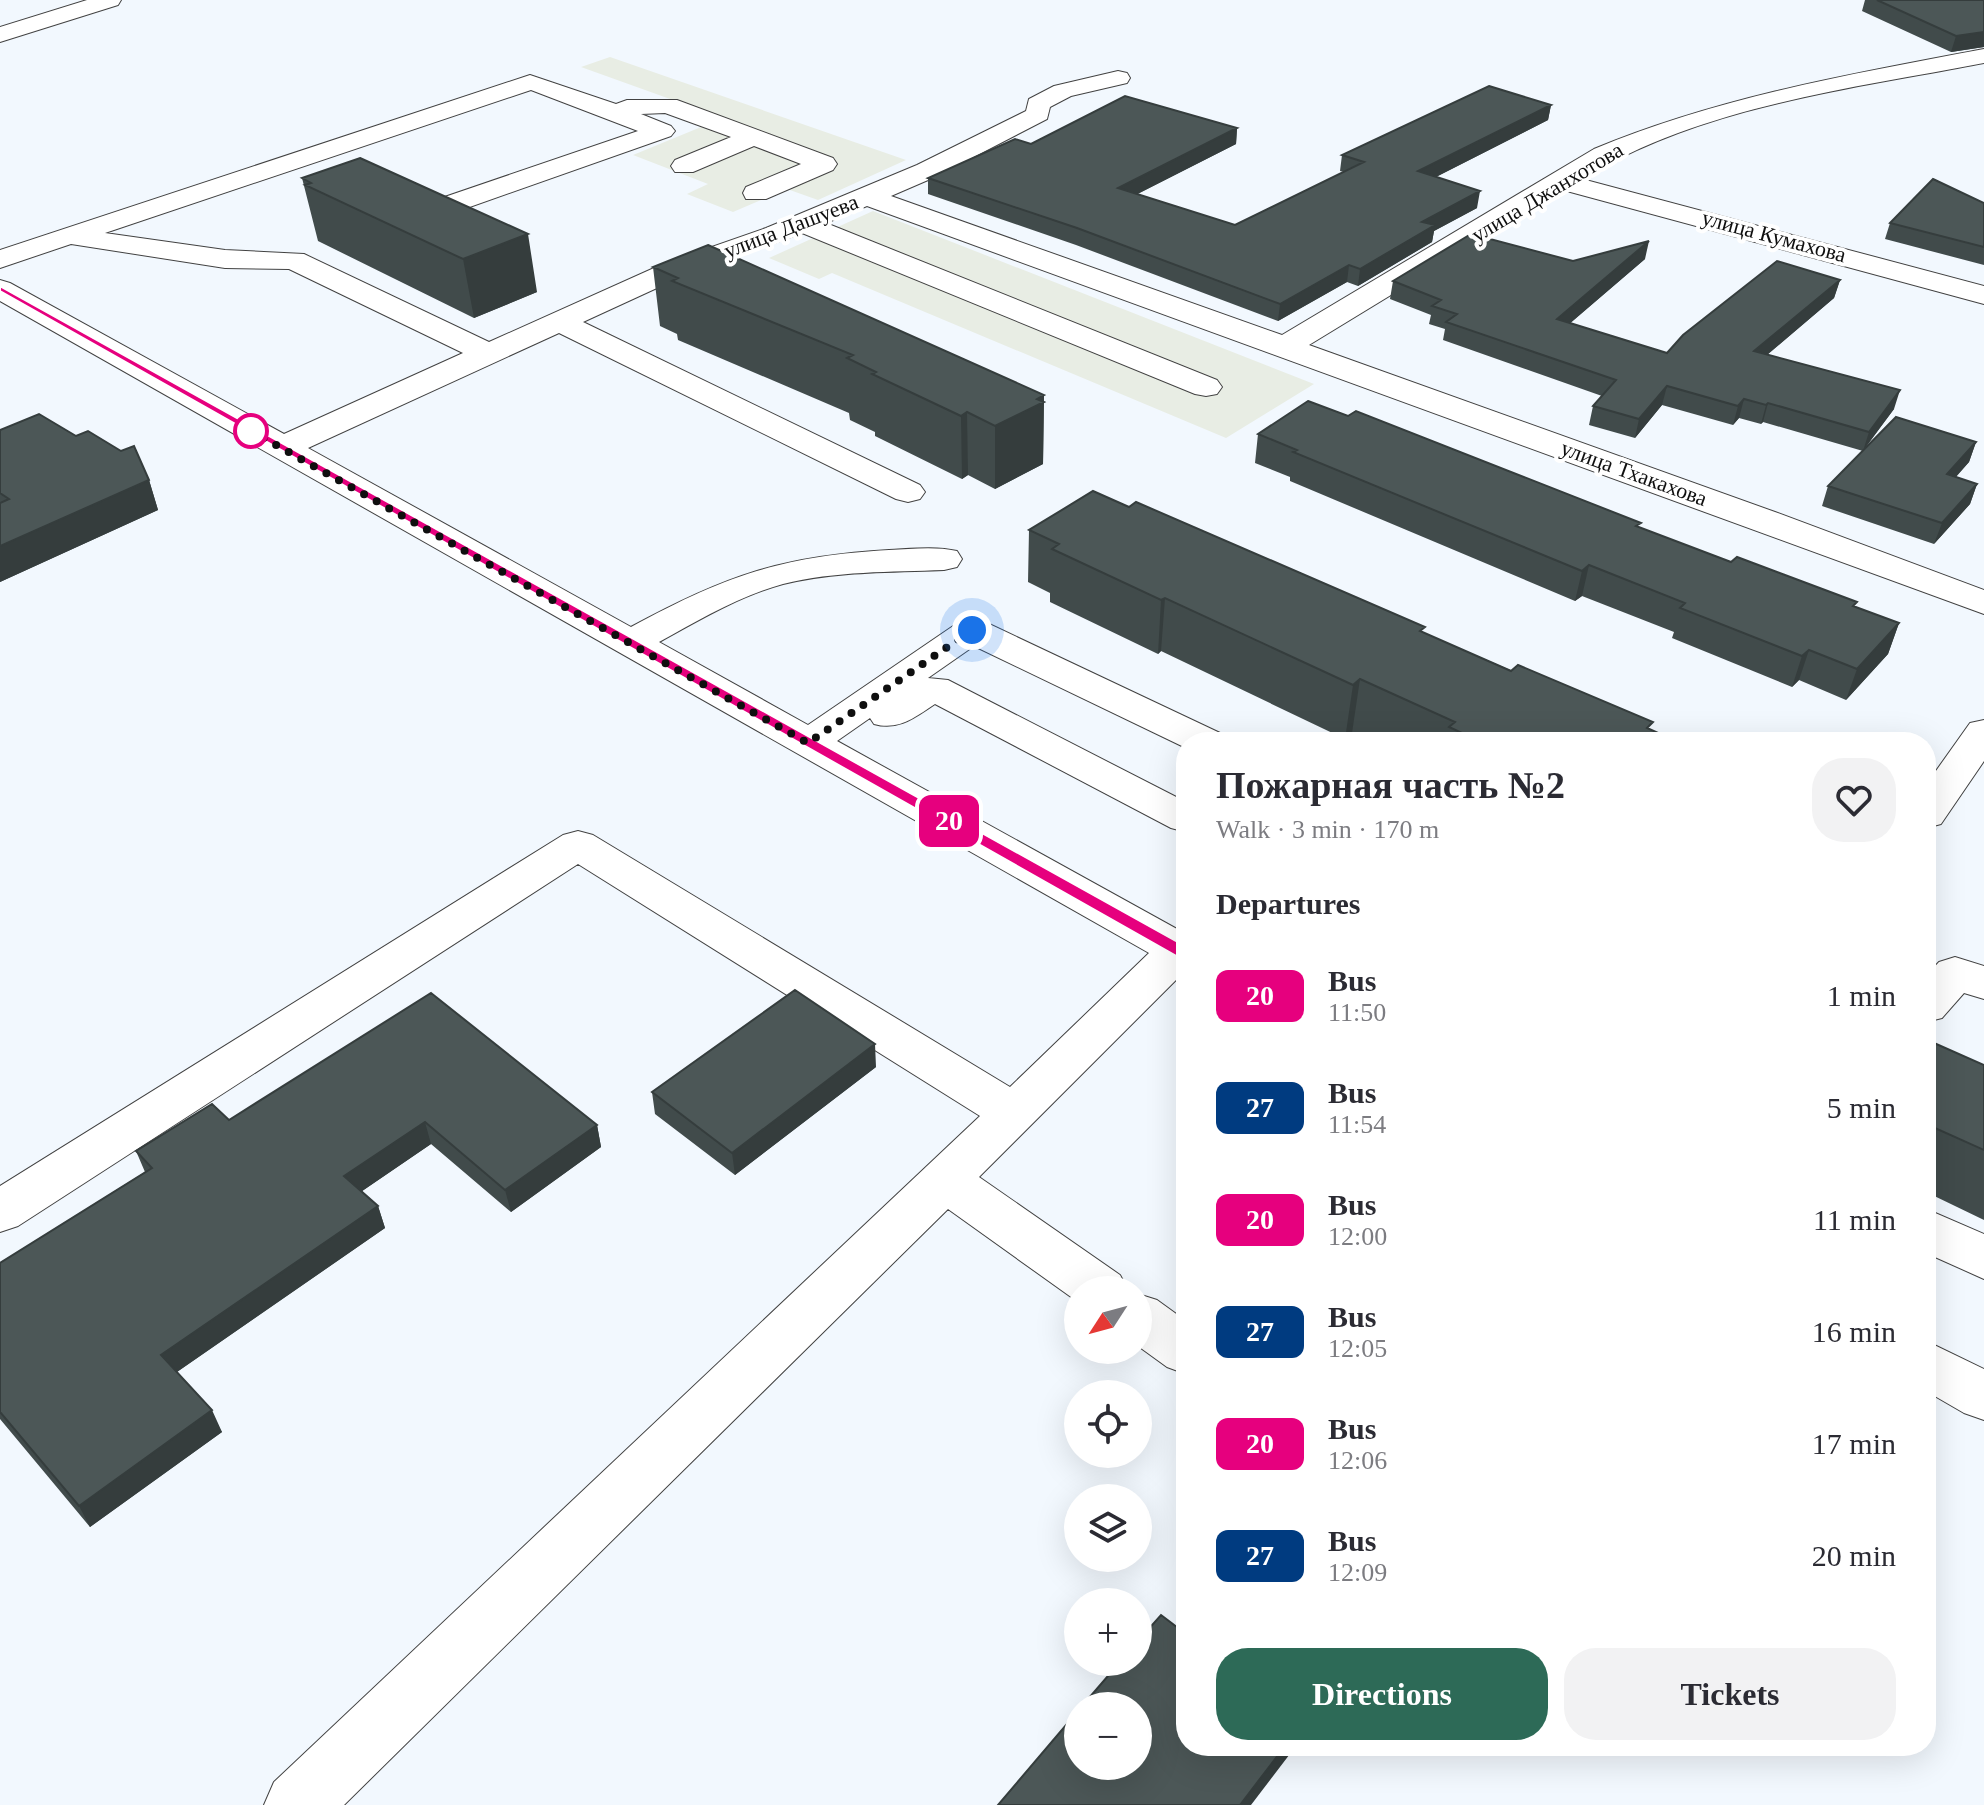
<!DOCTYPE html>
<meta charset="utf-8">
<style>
body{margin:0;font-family:"Times New Roman",serif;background:#f2f2f3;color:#2b2b33;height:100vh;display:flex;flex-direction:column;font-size:30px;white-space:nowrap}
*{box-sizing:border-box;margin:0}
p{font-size:26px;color:#7c7c81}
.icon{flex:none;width:44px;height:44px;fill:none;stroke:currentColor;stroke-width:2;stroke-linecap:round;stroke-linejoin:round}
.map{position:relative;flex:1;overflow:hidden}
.panel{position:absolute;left:1176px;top:732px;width:760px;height:1024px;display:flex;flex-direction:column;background:#fff;border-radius:32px;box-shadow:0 8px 32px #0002}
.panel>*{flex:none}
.badge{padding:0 16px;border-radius:12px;font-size:28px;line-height:52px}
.needle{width:52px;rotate:234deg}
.fabs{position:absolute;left:1064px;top:1276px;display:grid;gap:16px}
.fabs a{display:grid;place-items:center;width:88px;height:88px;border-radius:50%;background:#fff;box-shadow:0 8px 32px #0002;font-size:40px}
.you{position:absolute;width:40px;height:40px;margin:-20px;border:6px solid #fff;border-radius:50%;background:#1a73e8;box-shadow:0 0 0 12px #1a73e833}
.map>.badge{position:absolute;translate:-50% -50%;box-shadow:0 0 0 4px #fff}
h2{padding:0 40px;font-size:30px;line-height:72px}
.round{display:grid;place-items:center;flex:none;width:84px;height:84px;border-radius:32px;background:#f2f2f3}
.head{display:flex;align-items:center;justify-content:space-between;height:136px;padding:0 40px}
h1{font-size:38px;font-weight:700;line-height:60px}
.action{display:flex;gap:16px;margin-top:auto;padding:16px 40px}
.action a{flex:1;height:92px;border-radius:32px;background:#2d6a57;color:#fff;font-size:32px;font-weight:700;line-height:92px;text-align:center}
.action a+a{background:#f2f2f3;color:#2b2b33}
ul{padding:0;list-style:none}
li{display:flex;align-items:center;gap:24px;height:112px;padding:0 40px}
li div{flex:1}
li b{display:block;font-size:30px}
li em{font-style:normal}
li .badge{min-width:88px;font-weight:700;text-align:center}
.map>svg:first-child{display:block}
.industrial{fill:#e8ede4}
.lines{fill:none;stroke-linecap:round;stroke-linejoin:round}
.minor-casing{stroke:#424242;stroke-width:2}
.minor{fill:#fff;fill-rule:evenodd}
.wall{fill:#414b4b}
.shaded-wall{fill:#353d3d}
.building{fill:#4c5757;stroke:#353d3d;stroke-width:2}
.line{fill:#e6007e;stroke:#fff;stroke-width:2}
.walk{stroke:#0f0f0f;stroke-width:8;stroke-dasharray:0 14.4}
.stop-dot{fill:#fff;stroke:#e6007e;stroke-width:4}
.labels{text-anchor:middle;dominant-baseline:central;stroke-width:8;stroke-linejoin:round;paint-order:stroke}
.far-street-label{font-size:22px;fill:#0f0f0f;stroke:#fff}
</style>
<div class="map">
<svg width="1984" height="1805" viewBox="0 0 1984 1805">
<rect width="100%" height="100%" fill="#f2f8fe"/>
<path class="industrial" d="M 610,57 L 906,160 L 818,200 L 787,189 L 733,212 L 687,194 L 708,184 L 633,155 L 723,118 L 581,67 Z
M 873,211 L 1314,384 L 1226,438 L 832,273 L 819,279 L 769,258 Z"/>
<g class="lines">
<defs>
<path id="minor" d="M 87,0 L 121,0 L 118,5 L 0,42 L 0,27 Z
M 1984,49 L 1984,63 C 1849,89 1701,106 1582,179 L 1984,286 L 1984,304 L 1563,190 L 1309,345 L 1775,512 L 1984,590 L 1984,614 L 867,206 L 826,223 L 1217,380 L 1222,387 L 1217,394 L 1206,396 L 1195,394 L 802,233 L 683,276 L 583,322 L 920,485 L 925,492 L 920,499 L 908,502 L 896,499 L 559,333 L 308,448 L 631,627 C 724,576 782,556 889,550 C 911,549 935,546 957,551 L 962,559 L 957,567 L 944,570 C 891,572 835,571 783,584 C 739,596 699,620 659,642 L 808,725 L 959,622 L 972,619 L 985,622 L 1220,733 L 1226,742 L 1186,742 L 1186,748 L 974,646 L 928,678 L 948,680 L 1186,802 L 1186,832 L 1171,828 L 935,704 C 915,717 899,731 874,724 L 870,718 L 837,741 L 1186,934 L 1186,970 L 979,1177 L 1120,1275 L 1128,1290 L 1078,1290 L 1078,1302 L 948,1209 L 344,1805 L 264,1805 L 274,1782 L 980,1116 L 578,864 L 18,1226 L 0,1232 L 0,1186 L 563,835 L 578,831 L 593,835 L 1010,1087 L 1149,953 L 0,301 L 0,280 L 10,283 L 284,434 L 463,353 L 289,269 L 225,268 L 71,244 L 0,268 L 0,250 L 530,75 L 616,104 L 627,100 L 677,100 L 833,158 L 837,164 L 833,170 L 766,199 L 746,199 L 743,193 L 746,187 L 801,164 L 754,146 L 693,172 L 675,172 L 671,166 L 675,160 L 731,137 L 665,113 L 641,114 L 671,126 L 675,131 L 671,136 L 447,215 L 437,217 L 427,215 L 423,209 L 427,203 L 638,131 L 531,90 L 105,233 L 225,250 L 304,254 L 489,342 L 663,264 L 766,228 L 917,165 L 1026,111 L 1029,99 L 1054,86 L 1118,71 L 1127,73 L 1130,78 L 1127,83 L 1071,96 L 1050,107 L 1047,119 L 935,177 L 891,196 L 1282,335 L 1594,149 C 1719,97 1851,74 1984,49 Z
M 1984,720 L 1984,761 L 1941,824 L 1926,828 L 1926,785 L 1970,723 Z
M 1955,957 L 1984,966 L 1984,999 L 1964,993 L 1942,1018 L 1926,1022 L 1926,976 L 1939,962 Z
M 1926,1209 L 1984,1234 L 1984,1279 L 1926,1253 Z
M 1138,1294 L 1157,1300 L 1186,1321 L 1186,1374 L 1167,1367 L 1138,1346 Z
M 1926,1341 L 1984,1369 L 1984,1420 L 1964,1413 L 1926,1391 Z"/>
</defs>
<use href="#minor" class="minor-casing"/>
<use href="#minor" class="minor"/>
</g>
<path class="wall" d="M 1865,0 L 1984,0 L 1984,47 L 1951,52 L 1862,11 Z
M 1551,105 L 1548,120 L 1436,177 L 1477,208 L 1434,231 L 1432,242 L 1358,286 L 1347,282 L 1278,321 L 1076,245 L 928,194 L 928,178 L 1031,144 L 1237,128 L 1236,144 L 1137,194 L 1235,225 L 1344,172 L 1340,171 L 1342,155 Z
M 302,178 L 537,292 L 474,318 L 318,241 Z
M 1984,203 L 1984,265 L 1885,239 L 1890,223 Z
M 1645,259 L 1570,323 L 1667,353 L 1840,280 L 1834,298 L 1767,355 L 1894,409 L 1863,450 L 1976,442 L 1969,462 L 1956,477 L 1977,484 L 1970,504 L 1934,544 L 1822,506 L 1828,486 L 1863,451 L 1763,422 L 1761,424 L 1739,418 L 1733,425 L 1662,405 L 1635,438 L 1589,425 L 1593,406 L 1602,396 L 1443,340 L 1445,329 L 1429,324 L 1431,315 L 1390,299 L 1393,281 L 1573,261 Z
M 653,267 L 1044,395 L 1043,464 L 995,489 L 968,475 L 962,479 L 875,436 L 875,432 L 850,420 L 849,413 L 678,340 L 677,334 L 660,326 Z
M 0,430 L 149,480 L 158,510 L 0,582 Z
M 1258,434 L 1639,527 L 1731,562 L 1899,623 L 1888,654 L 1846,700 L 1799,680 L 1792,687 L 1672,638 L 1674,632 L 1582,596 L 1575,601 L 1290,481 L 1290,477 L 1255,463 Z
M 1029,530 L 1424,633 L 1678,742 L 1370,742 L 1352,733 L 1345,739 L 1161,651 L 1158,654 L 1050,602 L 1050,593 L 1028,582 Z
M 1926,1057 L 1984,1065 L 1984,1220 L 1926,1192 Z
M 876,1067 L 735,1175 L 655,1114 L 652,1092 Z
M 229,1120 L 597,1125 L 601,1147 L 511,1212 L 431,1144 L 362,1191 L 378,1206 L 385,1228 L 177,1372 L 222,1432 L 90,1527 L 0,1419 L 0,1263 L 145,1172 L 136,1151 Z"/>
<path class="shaded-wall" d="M 1984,32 L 1984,47 L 1951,52 L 1956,36 Z
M 1551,105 L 1548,120 L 1416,187 L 1418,171 Z
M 1237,128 L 1236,144 L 1118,204 L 1118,188 Z
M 1480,191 L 1477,208 L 1434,231 L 1432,242 L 1358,286 L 1360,269 L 1422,222 Z
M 528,234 L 537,292 L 474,318 L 463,259 Z
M 1649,241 L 1645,259 L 1553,338 L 1557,319 Z
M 1349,265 L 1347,282 L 1278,321 L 1280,304 Z
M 1840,280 L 1834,298 L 1749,370 L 1754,351 Z
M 1667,386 L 1662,405 L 1635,438 L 1639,419 Z
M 1900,390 L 1894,409 L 1863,451 L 1869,432 Z
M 1044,395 L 1043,464 L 995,489 L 995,426 Z
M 1744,399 L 1739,418 L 1733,425 L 1738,406 Z
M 1768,403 L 1763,422 L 1761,424 L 1766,405 Z
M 967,412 L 968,475 L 962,479 L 961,416 Z
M 1976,442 L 1969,462 L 1940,494 L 1947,474 Z
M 149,480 L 158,510 L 0,582 L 0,546 Z
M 1977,484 L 1970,504 L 1934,544 L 1942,523 Z
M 1589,565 L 1582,596 L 1575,601 L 1582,571 Z
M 1165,598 L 1161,651 L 1158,654 L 1161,600 Z
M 1899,623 L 1888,654 L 1846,700 L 1857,669 Z
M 1809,650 L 1799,680 L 1792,687 L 1802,656 Z
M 1360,679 L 1352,733 L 1345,739 L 1353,685 Z
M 875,1044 L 876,1067 L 735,1175 L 732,1153 Z
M 425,1122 L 431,1144 L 352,1198 L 344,1176 Z
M 597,1125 L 601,1147 L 511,1212 L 505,1190 Z
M 378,1206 L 385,1228 L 171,1376 L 161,1355 Z
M 212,1410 L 222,1432 L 90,1527 L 79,1506 Z
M 1285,1746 L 1296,1746 L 1251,1805 L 1240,1805 Z"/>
<path class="building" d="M 1877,0 L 1984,0 L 1984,32 L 1956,36 Z
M 1489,86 L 1551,105 L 1418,171 L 1480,191 L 1422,222 L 1435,225 L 1360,269 L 1349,265 L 1280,304 L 1077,228 L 928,178 L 1015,139 L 1031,144 L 1125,96 L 1237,128 L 1118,188 L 1235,225 L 1364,162 L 1342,155 Z
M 360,158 L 528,234 L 463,259 L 305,185 L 311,183 L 302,178 Z
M 1933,179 L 1984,203 L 1984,247 L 1890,223 Z
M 1471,234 L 1573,261 L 1649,241 L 1557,319 L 1667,353 L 1683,335 L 1777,261 L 1840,280 L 1754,351 L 1900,390 L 1869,432 L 1768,403 L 1766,405 L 1744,399 L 1738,406 L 1667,386 L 1639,419 L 1593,406 L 1616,380 L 1446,322 L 1457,314 L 1432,306 L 1441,300 L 1393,281 Z
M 708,245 L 1044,395 L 1037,399 L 1044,402 L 995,426 L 967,412 L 961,416 L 872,374 L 876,372 L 847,358 L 853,355 L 672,281 L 678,278 L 653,267 Z
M 1308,401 L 1348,416 L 1356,411 L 1641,523 L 1636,526 L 1731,562 L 1737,557 L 1857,602 L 1853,606 L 1899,623 L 1857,669 L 1809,650 L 1802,656 L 1680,608 L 1685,603 L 1589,565 L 1582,571 L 1293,452 L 1297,450 L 1258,434 Z
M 39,414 L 76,436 L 88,431 L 121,451 L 134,446 L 149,480 L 0,546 L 0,503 L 9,499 L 0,493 L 0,430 Z
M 1896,417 L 1976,442 L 1947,474 L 1977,484 L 1942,523 L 1828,486 Z
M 1093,491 L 1129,507 L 1136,502 L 1425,627 L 1420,631 L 1511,671 L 1518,665 L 1653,722 L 1647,728 L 1678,742 L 1481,742 L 1449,727 L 1455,722 L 1360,679 L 1353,685 L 1165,598 L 1161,600 L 1052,549 L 1059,544 L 1029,530 Z
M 795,990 L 875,1044 L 732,1153 L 652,1092 Z
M 431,993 L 597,1125 L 505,1190 L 425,1122 L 344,1176 L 378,1206 L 161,1355 L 212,1410 L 79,1506 L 0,1412 L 0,1263 L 152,1168 L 136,1151 L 212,1104 L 229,1120 Z
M 1934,1043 L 1984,1065 L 1984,1150 L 1926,1124 L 1926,1057 Z
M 1161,1615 L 1186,1634 L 1186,1746 L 1285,1746 L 1240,1805 L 998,1805 L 1078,1711 L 1078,1766 L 1138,1766 L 1138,1706 L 1082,1706 L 1120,1662 L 1138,1662 L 1138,1641 Z"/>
<path class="line" d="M 0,286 L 1192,950 L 1194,954 L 1192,958 L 1180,958 L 0,291 Z"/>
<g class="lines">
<path class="walk" d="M 251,431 L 808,743 L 972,630"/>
</g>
<circle class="stop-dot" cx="251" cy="431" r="16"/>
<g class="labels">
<g class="far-street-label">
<text transform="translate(1547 192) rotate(-31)">улица Джанхотова</text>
<text transform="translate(791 226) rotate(-21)">улица Дашуева</text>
<text transform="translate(1774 236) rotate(15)">улица Кумахова</text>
<text transform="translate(1634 473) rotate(20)">улица Тхакахова</text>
</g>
</g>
</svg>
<div class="fabs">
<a><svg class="needle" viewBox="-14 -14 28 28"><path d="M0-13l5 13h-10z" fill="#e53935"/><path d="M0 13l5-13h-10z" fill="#7c7c81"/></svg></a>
<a><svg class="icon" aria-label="locate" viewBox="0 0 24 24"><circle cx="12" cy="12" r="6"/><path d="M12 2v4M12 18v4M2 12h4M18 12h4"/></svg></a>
<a><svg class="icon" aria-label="layers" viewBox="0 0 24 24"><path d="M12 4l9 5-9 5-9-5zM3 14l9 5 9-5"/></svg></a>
<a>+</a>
<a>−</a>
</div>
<div class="you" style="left:972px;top:630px"></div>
<b class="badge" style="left:949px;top:821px;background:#e6007e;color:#fff">20</b>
<section class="panel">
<div class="head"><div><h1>Пожарная часть №2</h1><p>Walk · 3 min · 170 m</p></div><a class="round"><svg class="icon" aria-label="heart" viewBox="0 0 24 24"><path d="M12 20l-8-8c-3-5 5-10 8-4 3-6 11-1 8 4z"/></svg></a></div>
<h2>Departures</h2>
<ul>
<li><span class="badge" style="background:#e6007e;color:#fff">20</span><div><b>Bus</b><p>11:50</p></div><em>1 min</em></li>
<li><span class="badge" style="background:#003b80;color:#fff">27</span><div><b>Bus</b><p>11:54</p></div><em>5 min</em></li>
<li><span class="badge" style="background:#e6007e;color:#fff">20</span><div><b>Bus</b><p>12:00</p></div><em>11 min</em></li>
<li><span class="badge" style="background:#003b80;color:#fff">27</span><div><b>Bus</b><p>12:05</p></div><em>16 min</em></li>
<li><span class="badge" style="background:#e6007e;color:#fff">20</span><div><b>Bus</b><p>12:06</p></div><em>17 min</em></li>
<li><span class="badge" style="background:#003b80;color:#fff">27</span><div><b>Bus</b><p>12:09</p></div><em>20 min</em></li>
</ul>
<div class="action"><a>Directions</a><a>Tickets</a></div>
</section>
</div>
